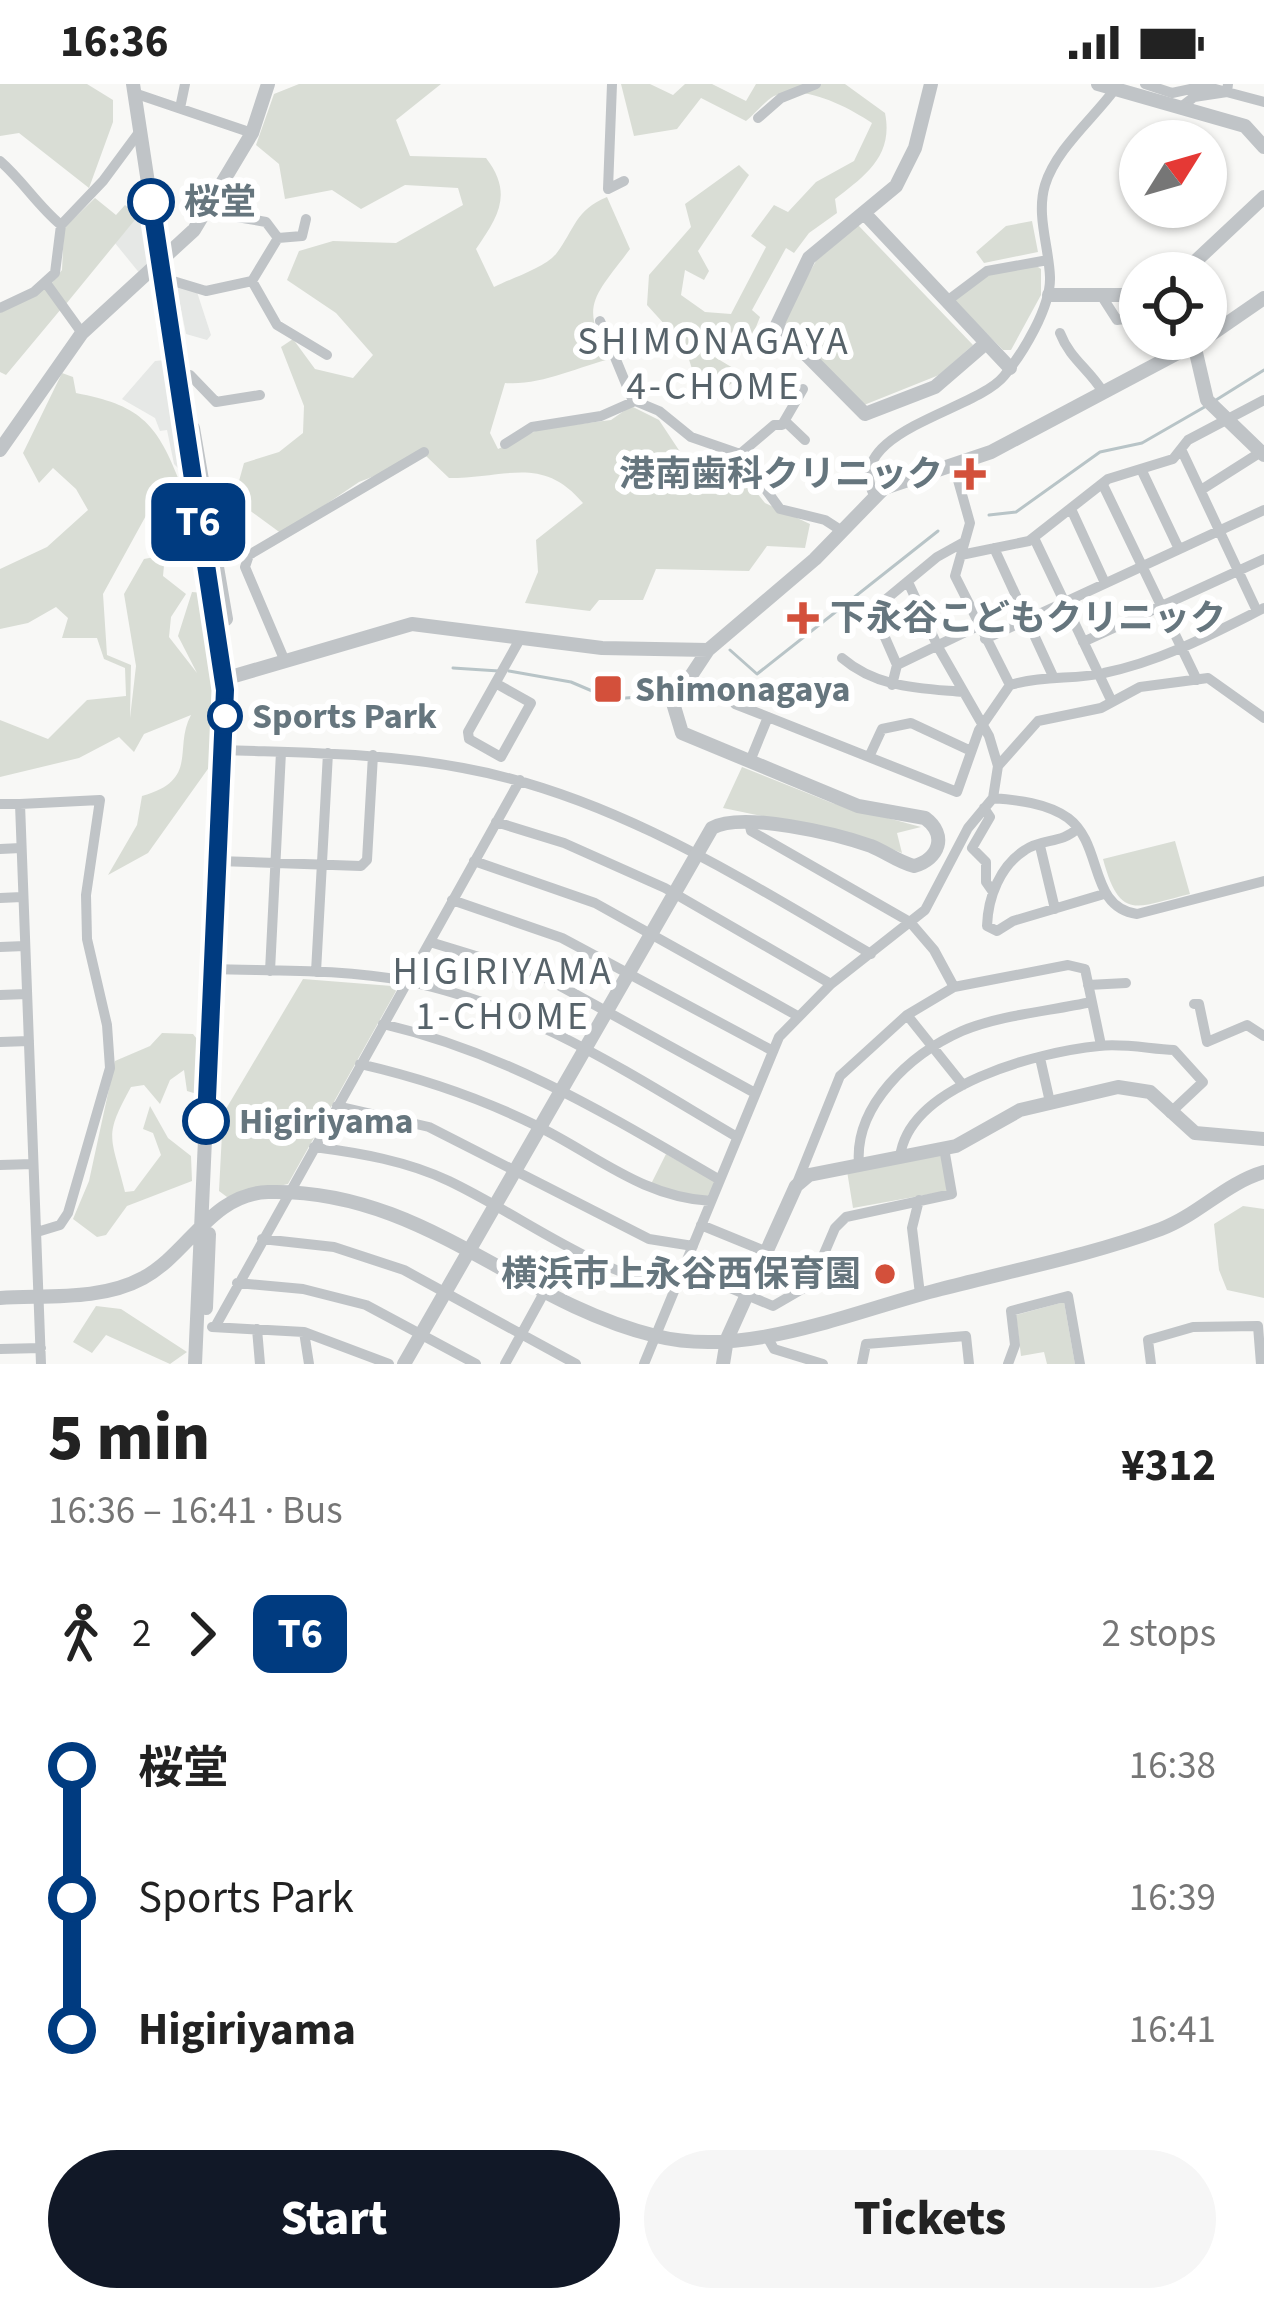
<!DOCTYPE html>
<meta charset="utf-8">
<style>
body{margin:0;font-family:"Source Sans 3","Noto Sans JP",sans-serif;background:#f6f6f6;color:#222;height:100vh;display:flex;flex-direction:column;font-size:45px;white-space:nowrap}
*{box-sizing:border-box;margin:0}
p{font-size:39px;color:#767676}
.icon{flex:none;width:66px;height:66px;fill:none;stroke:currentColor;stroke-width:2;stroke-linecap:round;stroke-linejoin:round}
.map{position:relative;height:1280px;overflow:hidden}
.sheet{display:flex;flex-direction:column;background:#fff;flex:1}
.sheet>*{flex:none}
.badge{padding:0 24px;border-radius:18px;font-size:42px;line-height:78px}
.needle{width:78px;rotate:53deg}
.fabs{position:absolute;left:1119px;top:36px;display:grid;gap:24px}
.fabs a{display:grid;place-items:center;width:108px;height:108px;border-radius:50%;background:#fff;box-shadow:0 3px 9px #0004;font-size:60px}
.map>.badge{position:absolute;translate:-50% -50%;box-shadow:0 0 0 6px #fff}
.legs{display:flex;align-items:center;gap:18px;height:132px;padding:0 48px;font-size:39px}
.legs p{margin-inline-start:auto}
.overview{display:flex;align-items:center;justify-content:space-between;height:204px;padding:0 48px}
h1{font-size:66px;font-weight:800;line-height:90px}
.cta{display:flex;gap:24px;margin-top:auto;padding:24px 48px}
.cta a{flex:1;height:138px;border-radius:72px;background:#111827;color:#fff;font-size:48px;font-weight:800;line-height:138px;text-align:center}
.cta a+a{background:#f6f6f6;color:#222}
ul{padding:0 48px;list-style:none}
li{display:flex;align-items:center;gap:42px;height:132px;font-size:45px}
li i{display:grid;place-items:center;width:18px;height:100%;margin:0 15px;background:currentColor}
li i::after{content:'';width:30px;height:30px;margin:-15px;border:9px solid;border-radius:50%;background:#fff}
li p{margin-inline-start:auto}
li:first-child i{background:linear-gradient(#0000 50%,currentColor 0)}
li:last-child i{background:linear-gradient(currentColor 50%,#0000 0)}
.status{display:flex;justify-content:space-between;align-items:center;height:84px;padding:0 60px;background:#fff;direction:ltr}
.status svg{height:33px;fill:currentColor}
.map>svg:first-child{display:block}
.built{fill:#e6e8e6}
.green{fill:#d9ddd5}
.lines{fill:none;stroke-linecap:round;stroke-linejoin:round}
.stream{stroke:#b8c4c7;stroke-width:3}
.minor{stroke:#c0c4c7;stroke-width:10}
.tertiary{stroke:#c0c4c7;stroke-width:14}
.line-1-casing{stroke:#fff;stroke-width:27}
.line-1{stroke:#003b80;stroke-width:18}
.stop-1-dot{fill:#fff;stroke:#003b80;stroke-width:6}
.poi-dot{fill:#d3503b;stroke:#fff;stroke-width:4.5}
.labels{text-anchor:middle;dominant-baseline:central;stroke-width:12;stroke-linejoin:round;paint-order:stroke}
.stop-label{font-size:36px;font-weight:bold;fill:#66767e;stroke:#fff;text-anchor:start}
.poi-label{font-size:36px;font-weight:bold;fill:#66767e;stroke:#fff;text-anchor:end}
.neighbourhood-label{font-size:39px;letter-spacing:3px;fill:#57636a;stroke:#fff}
</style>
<div class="status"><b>16:36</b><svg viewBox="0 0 49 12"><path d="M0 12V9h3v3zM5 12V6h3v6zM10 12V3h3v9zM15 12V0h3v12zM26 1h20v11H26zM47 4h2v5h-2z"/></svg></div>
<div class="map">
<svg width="1264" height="1280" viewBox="0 0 1264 1280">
<rect width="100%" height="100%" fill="#f8f8f6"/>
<path class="built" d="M 138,131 L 147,138 L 153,178 L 141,191 L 115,159 Z
M 176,200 L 197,208 L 211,251 L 207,256 L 186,250 Z
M 165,276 L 184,386 L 181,387 L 174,380 L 167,346 L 160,347 L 155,334 L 122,315 L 155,277 Z"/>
<path class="green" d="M 0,0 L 87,0 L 113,16 L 113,38 L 89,104 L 19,49 L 0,52 Z
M 299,0 L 441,0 L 396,36 L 410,72 L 486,74 C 513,109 499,132 476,165 L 494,203 C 512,194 544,184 556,170 C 575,145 575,126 607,113 L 630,165 C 596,211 576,223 613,274 C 578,283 539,302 505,299 L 490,349 L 498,365 L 540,345 L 611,336 L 631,322 L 659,336 L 694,389 L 724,368 L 765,419 L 810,440 L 805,464 L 767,462 L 749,487 L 656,485 L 643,516 L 599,516 L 590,527 L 525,519 L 538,488 L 536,456 L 583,419 C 542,371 508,394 449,394 L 426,372 L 359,398 L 282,450 L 234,415 L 244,379 L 279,368 L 303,349 L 304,322 L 281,263 L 293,255 L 315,285 L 353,294 L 373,271 L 336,229 L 287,196 L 299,167 L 333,157 L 396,159 L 463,121 L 458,104 L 405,101 L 361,125 L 332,106 L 285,115 L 279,80 L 256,61 L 274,10 Z
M 621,0 L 650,0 L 673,11 L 685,0 L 712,0 L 746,17 L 756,0 L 845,0 L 885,29 C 894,73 863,93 835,115 L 837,129 L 809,149 L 794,169 L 786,164 L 752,226 L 760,233 L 752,253 L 710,244 L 698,263 L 743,290 L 727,303 L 714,295 L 700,310 L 685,263 L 647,221 L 649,191 L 691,143 L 685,120 L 739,81 L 749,91 L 698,167 L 709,187 L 704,196 L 685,186 L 681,211 L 705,228 L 731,230 L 766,163 L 751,152 L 774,121 L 788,128 L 816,98 L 854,77 L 872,39 C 845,21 803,0 774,12 C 766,16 755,30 746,37 L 701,14 L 677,45 L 634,52 Z
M 95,114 L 116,131 L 125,121 L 138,132 L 66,220 L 51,200 L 62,186 L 64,144 Z
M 1032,137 L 1038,168 L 984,179 L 976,168 L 1006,142 Z
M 858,141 L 973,261 L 939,291 L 864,321 L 785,240 L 784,233 L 816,177 Z
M 1035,181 L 1041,185 L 1041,211 L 1011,266 L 1003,266 L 953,215 L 988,188 Z
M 46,204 L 61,225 L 6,291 L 0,288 L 0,229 Z
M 62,289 L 73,293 L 76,309 C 138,321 156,337 179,396 L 154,417 L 103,510 L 107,571 L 131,581 L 130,634 L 136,582 L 124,510 L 144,475 L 165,471 L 163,492 L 186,510 L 171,533 L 169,553 L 197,589 L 178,552 L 192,508 L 204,509 L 214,573 L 216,659 L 210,682 L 148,769 L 108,791 L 137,741 L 142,712 C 200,696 173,664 191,631 L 144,650 L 134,668 L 119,653 L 79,674 L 0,693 L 0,636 L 48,655 L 87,616 L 126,612 L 125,584 L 104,575 L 97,554 L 62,554 L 68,534 L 56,523 L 28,539 L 0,545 L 0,485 L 47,463 L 88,426 L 76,405 L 53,384 L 39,399 L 23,369 Z
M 742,683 L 832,719 L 921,743 L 897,749 L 902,769 L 857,752 L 723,724 Z
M 1175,757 L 1190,810 C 1136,823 1120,838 1103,775 Z
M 303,895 L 392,902 L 396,907 L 288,1100 L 227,1113 L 219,1107 L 223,1030 Z
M 162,949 L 193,950 L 201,960 L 197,1010 L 187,1007 L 184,986 L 170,996 L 160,1020 L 144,1001 L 131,1003 C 103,1054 111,1051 125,1108 L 134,1107 L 161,1071 L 153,1049 L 143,1045 L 150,1022 L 168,1054 L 191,1072 L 192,1097 L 127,1122 L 106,1151 L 97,1153 L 73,1135 L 89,1097 L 115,977 L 150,962 Z
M 941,1069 L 947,1107 L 853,1124 L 847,1087 Z
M 666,1070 L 716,1098 L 707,1114 L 650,1102 Z
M 1243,1122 L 1264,1125 L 1264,1214 L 1227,1206 L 1219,1186 L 1214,1140 Z
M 1064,1218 L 1075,1280 L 1047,1280 L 1044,1268 L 1021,1272 L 1016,1231 Z
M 96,1222 L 121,1225 L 187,1268 L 170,1280 L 106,1251 L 92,1269 L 73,1258 Z"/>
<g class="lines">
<path class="stream" d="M 1216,316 L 1264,286
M 989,431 L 1016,428 L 1100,368 L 1142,359 L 1208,321
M 730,566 L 757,590 L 938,447
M 453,584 L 499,587
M 509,587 L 571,598 L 611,615 L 669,611"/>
<path class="minor" d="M 612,0 L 608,105 L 624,97
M 1145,0 L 1172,9 L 1204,2 L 1264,18
M 134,9 L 252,49
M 1181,23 L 1194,13 L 1227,8 L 1228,0
M 180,24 L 185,0
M 758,34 L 781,14 L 816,0
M 0,77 C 23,97 37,121 61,141
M 220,107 L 237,133 L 266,138 L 278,154 L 302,152 L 306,135
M 163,194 L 206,207 L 252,197 L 278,154
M 252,197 L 277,241 L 327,271
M 46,199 L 82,249
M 1206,209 L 1213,210
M 1101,211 L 1117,236 L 1140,233
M 947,217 L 987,187 L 1048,176
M 0,224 L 34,208 L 55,189 L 61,141 L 103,97 L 140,47
M 600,237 L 633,317
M 1060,249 C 1070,275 1089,285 1103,308
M 176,290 L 190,291 L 216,318 L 260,311
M 785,337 L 805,356
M 505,360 L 532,343 L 601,332 L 635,317 L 659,327 L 691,353 L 740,370 L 780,425 L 825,436 L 842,447
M 1181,365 L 1257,527
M 740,370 L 774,341 L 782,341 L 803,305
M 954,382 L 970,439 L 955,492 L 1010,601
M 1142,387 L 1179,465
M 1103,401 L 1197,596
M 1201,406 L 1264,366
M 874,411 C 842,347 976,327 1004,292 C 1023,269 1051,223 1050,193 C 1049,163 1036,131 1045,101 C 1056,65 1093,35 1115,5
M 1071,425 L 1105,499
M 1034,454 L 1112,618
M 994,464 L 1052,590
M 961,471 L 1029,457 L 1108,395 L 1173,375 L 1188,356 L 1264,316
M 985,555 L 1264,426
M 1083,558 L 1264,475
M 842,574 C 877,604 918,604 963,608
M 284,575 L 245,483 L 249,471 L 424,368
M 897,581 L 873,526 L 937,473 L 964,458
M 497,600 L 531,619 L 501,673 L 469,655 L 468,648 L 520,555
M 892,601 L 897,581 L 978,542
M 735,620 L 957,708 L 979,646 L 1010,601 C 1045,591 1074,596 1104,589 C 1162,577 1212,550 1264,524
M 224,666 C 304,669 384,669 463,684 C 612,711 742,795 871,870
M 869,673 L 882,645 L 911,639 L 971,667
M 750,677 L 768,633
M 998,682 L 1038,637 L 1101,624 L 1140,603 L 1208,594 L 1264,634
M 993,714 C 1017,716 1047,719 1068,734 C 1104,761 1088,823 1137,830 L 1264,797
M 0,720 L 20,720 L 41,1280
M 20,720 L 100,716 L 86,811 L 87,855 L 107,941 L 110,984 L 68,1129 L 60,1141 L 37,1148
M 984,724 L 990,733 L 972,764 L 986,778 L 986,798 L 993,808
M 496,738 L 564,759 L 665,804 L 831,900
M 749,738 L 751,747 L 910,838 L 934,866 L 954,903
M 1078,744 C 1062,760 1042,754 1025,766 C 1000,782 988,813 987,842 L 997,847 L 1013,837 L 1104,810
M 1040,762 L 1055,825
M 0,765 L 21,764
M 218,777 L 361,782 L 367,776 L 373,671
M 474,777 L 595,819 L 796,931
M 0,814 L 22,813
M 452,816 L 562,854 L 773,967
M 430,858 L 544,893 L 755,1009
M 0,863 L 25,862
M 213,885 C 277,887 343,885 406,897 C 526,920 633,992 737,1053
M 270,887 L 281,668
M 316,888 L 328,669
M 1088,901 L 1126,899
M 0,911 L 27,910
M 1194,920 L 1199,920 L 1207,958 L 1247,941 L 1264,952
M 907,931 L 963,1001
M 383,940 C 510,970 608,1031 720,1096
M 0,958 L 29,957
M 1040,974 L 1050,1018
M 360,980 C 421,994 478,1013 535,1041 C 595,1070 641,1113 711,1117
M 337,1022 L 429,1043 L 649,1155 L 693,1162
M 314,1063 C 360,1069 407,1077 449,1097 C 526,1134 590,1187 675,1204
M 900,1073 C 909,1001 1038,968 1099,962 C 1123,959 1150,965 1174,966 L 1203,998 L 1170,1029
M 859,1080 C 854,1022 910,970 962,947 C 1000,931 1050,927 1091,918
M 0,1081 L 33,1080
M 797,1099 L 840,992 L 907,931 L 954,903 L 1068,881 L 1085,885 L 1101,961
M 919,1116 L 912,1144 L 920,1210
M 701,1141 L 767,1168
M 262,1155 L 334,1163 L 404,1186 L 576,1280
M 683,1184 L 773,1222 L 811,1200 L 835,1144 L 846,1133 L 952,1110 L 944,1064
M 237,1199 L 303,1205 L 366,1221 L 476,1280
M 212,1243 L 304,1248 L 389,1280
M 215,1243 L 520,696
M 257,1245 L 260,1280
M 304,1248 L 309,1280
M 766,1251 L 774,1265 L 823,1280
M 0,1265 L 41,1264
M 505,1280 L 545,1207
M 644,1280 L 779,953 L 831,900 L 925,826 L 968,744 L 993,714 L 998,682 L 989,652 L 938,563 L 908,498
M 862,1280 L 866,1260 L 966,1252 L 969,1280
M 1008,1280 L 1015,1261 L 1011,1227 L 1068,1212 L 1080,1280
M 1151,1280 L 1148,1256 L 1193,1243 L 1258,1242 L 1261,1280"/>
<path class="tertiary" d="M 133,0 L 225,606 L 195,1280
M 931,0 L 915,64 L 896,102 L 809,174 L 777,241 L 865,330 L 935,303 L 986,259
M 1098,0 L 1245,42 L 1264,63
M 865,130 L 1010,284
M 1183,189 L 1264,113
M 1049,211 L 1140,211
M 1206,254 L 1264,214
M 1194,260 L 1207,316 L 1264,371
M 193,344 L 226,535
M 0,366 L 82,249 L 194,146 L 252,49 L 268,0
M 224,595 L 412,540 L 602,564 L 708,566 L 815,475 L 884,404 L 991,368 L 1204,255
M 0,1214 C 46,1211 101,1217 143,1194 C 188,1170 211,1110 268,1108 C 422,1104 516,1218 656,1252 C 747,1275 853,1227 941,1205 C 1014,1186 1091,1171 1161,1145 C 1198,1131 1226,1099 1264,1088
M 206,1224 L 209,1150
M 404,1280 L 712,744 C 742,727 837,750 871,762 C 886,768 898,778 914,782 C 939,775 948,751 925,734 L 858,722 L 682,649 L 673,619 L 708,566
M 723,1280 L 727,1255 L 796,1102 L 809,1091 L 956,1062 L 1020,1026 L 1118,1003 L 1150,1008 L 1195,1049 L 1264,1055"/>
</g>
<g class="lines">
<defs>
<path id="line-1" d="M 151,118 L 225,606 L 206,1037"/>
</defs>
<use href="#line-1" class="line-1-casing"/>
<use href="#line-1" class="line-1"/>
</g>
<g class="stop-1-dot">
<circle cx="151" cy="118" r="21"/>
<circle cx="225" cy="632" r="15"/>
<circle cx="206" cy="1037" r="21"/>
</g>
<g class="poi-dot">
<path d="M964 372h12v12h12v12h-12v12h-12v-12h-12v-12h12z"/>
<path d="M797 516h12v12h12v12h-12v12h-12v-12h-12v-12h12z"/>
<rect x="593" y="590" width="30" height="30" rx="6"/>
<circle cx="885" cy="1190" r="12"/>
</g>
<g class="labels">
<g class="stop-label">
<text x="184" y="118">桜堂</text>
<text x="252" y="632">Sports Park</text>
<text x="239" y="1037">Higiriyama</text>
</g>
<g class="poi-label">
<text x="943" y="390">港南歯科クリニック</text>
<text x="830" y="534" text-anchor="start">下永谷こどもクリニック</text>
<text x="635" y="605" text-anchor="start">Shimonagaya</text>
<text x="861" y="1190">横浜市上永谷西保育園</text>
</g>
<g class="neighbourhood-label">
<text x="714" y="258">SHIMONAGAYA<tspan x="714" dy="45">4-CHOME</tspan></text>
<text x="503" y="888">HIGIRIYAMA<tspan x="503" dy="45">1-CHOME</tspan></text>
</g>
</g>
</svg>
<div class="fabs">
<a><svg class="needle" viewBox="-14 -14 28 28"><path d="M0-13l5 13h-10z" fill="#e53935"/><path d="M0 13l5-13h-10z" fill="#767676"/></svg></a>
<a><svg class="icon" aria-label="locate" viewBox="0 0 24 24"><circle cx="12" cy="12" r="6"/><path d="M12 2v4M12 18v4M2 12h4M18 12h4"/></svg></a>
</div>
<b class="badge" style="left:198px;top:438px;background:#003b80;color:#fff">T6</b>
</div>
<section class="sheet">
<div class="overview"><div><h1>5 min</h1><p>16:36 – 16:41 · Bus</p></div><b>¥312</b></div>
<div class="legs"><svg class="icon" aria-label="walk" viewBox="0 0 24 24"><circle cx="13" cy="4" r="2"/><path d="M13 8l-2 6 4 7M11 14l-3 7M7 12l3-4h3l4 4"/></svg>2<svg class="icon" aria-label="forward" viewBox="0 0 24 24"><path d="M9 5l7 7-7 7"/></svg><b class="badge" style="background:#003b80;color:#fff">T6</b><p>2 stops</p></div>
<ul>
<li><i style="color:#003b80"></i><b>桜堂</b><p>16:38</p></li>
<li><i style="color:#003b80"></i><span>Sports Park</span><p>16:39</p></li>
<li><i style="color:#003b80"></i><b>Higiriyama</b><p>16:41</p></li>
</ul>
<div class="cta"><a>Start</a><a>Tickets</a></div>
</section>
